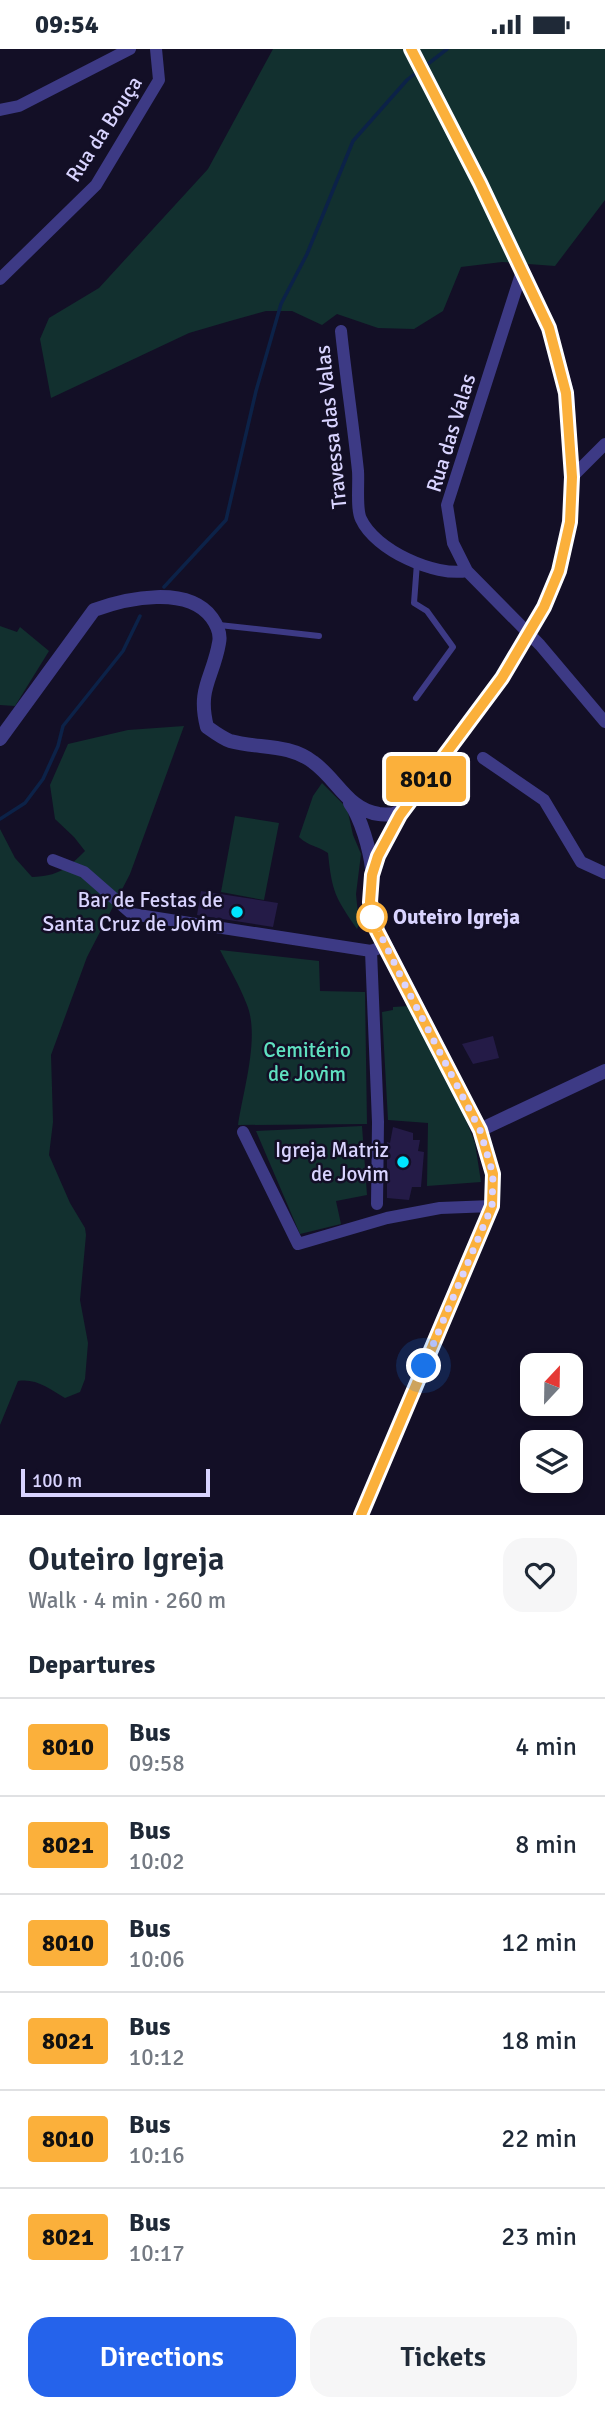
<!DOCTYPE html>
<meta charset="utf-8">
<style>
body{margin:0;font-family:Signika,sans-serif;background:#f6f6f7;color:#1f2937;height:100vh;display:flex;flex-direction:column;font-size:26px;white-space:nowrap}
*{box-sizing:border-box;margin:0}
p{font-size:23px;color:#747a83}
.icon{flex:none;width:38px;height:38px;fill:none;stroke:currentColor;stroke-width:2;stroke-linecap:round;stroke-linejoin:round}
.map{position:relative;height:1466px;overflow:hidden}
.side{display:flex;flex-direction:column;background:#fff;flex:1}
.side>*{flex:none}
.badge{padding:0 14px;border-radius:5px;font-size:24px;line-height:46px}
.needle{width:46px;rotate:22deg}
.controls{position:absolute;left:520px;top:1304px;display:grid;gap:14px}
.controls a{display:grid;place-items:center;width:63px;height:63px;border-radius:14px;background:#fff;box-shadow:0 4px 10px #0003;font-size:35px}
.scale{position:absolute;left:21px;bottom:18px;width:189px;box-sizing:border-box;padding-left:7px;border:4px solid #d9d4ff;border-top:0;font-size:19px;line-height:24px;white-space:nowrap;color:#d9d4ff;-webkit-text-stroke:5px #130f26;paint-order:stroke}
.you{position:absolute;width:35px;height:35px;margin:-18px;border:5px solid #fff;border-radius:50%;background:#1a73e8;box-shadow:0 0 0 10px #1a73e833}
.map>.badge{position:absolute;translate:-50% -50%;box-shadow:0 0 0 4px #fff}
h2{padding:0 28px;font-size:26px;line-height:63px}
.round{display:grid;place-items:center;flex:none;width:74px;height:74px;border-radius:21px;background:#f6f6f7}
.head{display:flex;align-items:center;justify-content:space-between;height:119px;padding:0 28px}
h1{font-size:33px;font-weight:600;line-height:52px}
.button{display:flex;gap:14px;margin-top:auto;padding:14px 28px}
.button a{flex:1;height:80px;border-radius:21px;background:#2563eb;color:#fff;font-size:28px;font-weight:600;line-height:80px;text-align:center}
.button a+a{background:#f6f6f7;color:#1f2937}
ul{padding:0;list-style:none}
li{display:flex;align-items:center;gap:21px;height:98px;padding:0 28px;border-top:2px solid #e0e1e3}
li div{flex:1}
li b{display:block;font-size:26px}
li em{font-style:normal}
li .badge{min-width:77px;font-weight:700;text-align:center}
.status{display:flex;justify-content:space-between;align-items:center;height:49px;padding:0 35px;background:#fff;direction:ltr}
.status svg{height:19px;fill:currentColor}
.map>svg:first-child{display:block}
.green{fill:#12302f}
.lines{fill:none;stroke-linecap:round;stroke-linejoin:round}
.stream{stroke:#0c2248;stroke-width:3.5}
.building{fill:#241b47}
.service{stroke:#3d3a85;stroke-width:6}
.minor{stroke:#3d3a85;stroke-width:12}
.tertiary{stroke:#3d3a85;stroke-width:14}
.line-casing{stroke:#fff;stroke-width:16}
.line{stroke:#fbb03b;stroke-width:10}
.walk{stroke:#d9d4ff;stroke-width:7;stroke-dasharray:0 12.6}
.poi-dot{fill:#00e5ff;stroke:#130f26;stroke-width:2.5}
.stop-dot{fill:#fff;stroke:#fbb03b;stroke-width:3.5}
.labels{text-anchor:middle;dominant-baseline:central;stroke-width:5;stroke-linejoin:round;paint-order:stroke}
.street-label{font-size:21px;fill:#d9d4ff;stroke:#130f26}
.poi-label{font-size:21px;fill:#d9d4ff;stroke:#130f26;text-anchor:end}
.stop-label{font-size:21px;font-weight:bold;fill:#d9d4ff;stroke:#130f26;text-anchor:start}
.park-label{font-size:21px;fill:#5fe0c0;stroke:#130f26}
</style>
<div class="status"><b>09:54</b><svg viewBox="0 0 49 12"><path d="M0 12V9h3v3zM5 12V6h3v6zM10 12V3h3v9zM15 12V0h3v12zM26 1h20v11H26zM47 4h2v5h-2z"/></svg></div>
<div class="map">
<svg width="605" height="1466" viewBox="0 0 605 1466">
<rect width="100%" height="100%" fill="#130f26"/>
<path class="green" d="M 273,0 L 605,0 L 605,151 L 555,217 L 502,213 L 461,218 L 443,262 L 414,280 L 378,279 L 337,265 L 322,276 L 292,262 L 266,262 L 230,272 L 189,284 L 51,349 L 40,290 L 49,269 L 99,239 L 208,120 Z
M 0,577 L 17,583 L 20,578 L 49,602 L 15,657 L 0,656 Z
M 184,677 L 130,825 L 87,908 L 51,1006 L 53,1073 L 49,1106 L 70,1154 L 85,1179 L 86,1186 L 80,1251 L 88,1294 L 85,1330 L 80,1343 L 65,1349 C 50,1340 36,1329 18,1332 L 0,1376 L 0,780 L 15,809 L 32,828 C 58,827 67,820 85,802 L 74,788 L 55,770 L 50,736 L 68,695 L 128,681 Z
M 322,734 L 347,759 L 353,786 L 361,805 L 356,845 L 359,875 L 357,880 C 335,848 332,843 328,804 C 318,797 308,797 299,788 L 313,747 Z
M 235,767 L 279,774 L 264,851 L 221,843 Z
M 220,901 L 319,912 L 320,942 L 365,943 L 367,1075 L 238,1076 C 243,1042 260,988 247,956 C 240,937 229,919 220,901 Z
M 409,957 L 463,1063 L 475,1094 L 481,1133 L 427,1137 L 428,1074 L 388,1071 L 382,963 L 393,961 L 393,958 Z
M 362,1077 L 367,1146 L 336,1152 L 341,1175 L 300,1185 L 256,1082 Z"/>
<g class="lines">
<path class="stream" d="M 424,18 L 447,0
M 164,538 L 226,471 L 256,342 L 281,255 L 307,205 L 353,92 L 407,31 L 417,23
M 0,770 L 25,754 L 43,730 L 58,697 L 63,677 L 123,602 L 140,567"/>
</g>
<path class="building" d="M 201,842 L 278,854 L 273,878 L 197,866 Z
M 493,987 L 499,1009 L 473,1015 L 462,995 Z
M 393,1078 L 413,1084 L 413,1091 L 420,1091 L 418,1102 L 424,1103 L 421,1138 L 412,1138 L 409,1151 L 387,1149 L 387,1093 L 390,1094 Z"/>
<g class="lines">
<path class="service" d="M 219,576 L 319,587
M 416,649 L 453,598 L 427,562 L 414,554 L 417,514"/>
<path class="minor" d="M 0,61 L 19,57 L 130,0
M 522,222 L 447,456 L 453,494 L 467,522 L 540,596 L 605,673
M 0,230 L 96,136 L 159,31 L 156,0
M 341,282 C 346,329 353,375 358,422 C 359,434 356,460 361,470 C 375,501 435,528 467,522
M 572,428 L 605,395
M 483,709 L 544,751 L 581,813 L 605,824
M 53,811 L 84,823 L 132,865 L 371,902 L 385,897
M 371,902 L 378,1073 L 377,1155
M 243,1083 L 298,1195 L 387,1169 L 440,1159 L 492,1157
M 361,1466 L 492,1157 L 493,1125 L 480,1081"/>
<path class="tertiary" d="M 411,0 L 480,134 L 549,279 L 567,344 L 572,428 L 570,473 L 559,522 L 544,558 L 502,629 L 400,766 L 378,807 L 372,826 L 370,853 L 378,882 L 480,1081 L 605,1022
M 0,690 L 94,561 C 127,549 188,536 212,569 C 217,576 221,585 219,594 C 213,629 197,639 207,678 C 214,683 222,689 230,692 C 259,700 288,694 313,713 C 337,730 348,761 379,765 C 390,766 395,767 403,759
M 350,754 C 361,769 370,801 372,820"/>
</g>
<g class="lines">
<defs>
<path id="line" d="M 361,1466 L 492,1157 L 493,1125 L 480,1081 L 377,882 L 370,853 L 372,826 L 378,807 L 400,766 L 502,629 L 544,558 L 559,522 L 570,473 L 572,428 L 566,344 L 549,279 L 480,134 L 411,0"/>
</defs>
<use href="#line" class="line-casing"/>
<use href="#line" class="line"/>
<path class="walk" d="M 372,868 L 404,934 L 480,1081 L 493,1125 L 492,1157 L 424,1317"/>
</g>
<g class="poi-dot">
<circle cx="237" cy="863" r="7"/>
<circle cx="403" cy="1113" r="7"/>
</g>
<circle class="stop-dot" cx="372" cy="868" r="14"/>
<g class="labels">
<g class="street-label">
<text transform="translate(104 80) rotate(-57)">Rua da Bouça</text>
<text transform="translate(331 378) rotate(-96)">Travessa das Valas</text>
<text transform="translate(451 384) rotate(-73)">Rua das Valas</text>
</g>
<g class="poi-label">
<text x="223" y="851">Bar de Festas de<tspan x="223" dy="24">Santa Cruz de Jovim</tspan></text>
<text x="389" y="1101">Igreja Matriz<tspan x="389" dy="24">de Jovim</tspan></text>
</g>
<g class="stop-label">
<text x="393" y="868">Outeiro Igreja</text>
</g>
<g class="park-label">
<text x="307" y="1001">Cemitério<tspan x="307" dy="24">de Jovim</tspan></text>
</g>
</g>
</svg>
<div class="controls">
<a><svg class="needle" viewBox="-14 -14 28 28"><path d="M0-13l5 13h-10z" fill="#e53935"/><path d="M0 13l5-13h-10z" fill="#747a83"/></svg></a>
<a><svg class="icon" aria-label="layers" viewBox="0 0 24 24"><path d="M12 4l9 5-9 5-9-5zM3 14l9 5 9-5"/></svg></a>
</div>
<div class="scale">100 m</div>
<div class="you" style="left:424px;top:1317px"></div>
<b class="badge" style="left:426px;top:730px;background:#fbb03b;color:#111">8010</b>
</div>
<section class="side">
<div class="head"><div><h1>Outeiro Igreja</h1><p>Walk · 4 min · 260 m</p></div><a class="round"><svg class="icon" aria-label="heart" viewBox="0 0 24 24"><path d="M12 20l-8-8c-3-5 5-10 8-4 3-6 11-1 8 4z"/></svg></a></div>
<h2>Departures</h2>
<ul>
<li><span class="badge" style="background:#fbb03b;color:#111">8010</span><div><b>Bus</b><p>09:58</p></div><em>4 min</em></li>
<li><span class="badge" style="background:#fbb03b;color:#111">8021</span><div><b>Bus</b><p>10:02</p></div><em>8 min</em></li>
<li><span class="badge" style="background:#fbb03b;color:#111">8010</span><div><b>Bus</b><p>10:06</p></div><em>12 min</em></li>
<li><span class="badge" style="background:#fbb03b;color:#111">8021</span><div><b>Bus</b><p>10:12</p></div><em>18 min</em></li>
<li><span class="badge" style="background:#fbb03b;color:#111">8010</span><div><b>Bus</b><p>10:16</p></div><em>22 min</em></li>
<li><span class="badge" style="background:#fbb03b;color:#111">8021</span><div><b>Bus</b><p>10:17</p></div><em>23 min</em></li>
</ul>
<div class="button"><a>Directions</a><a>Tickets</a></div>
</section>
